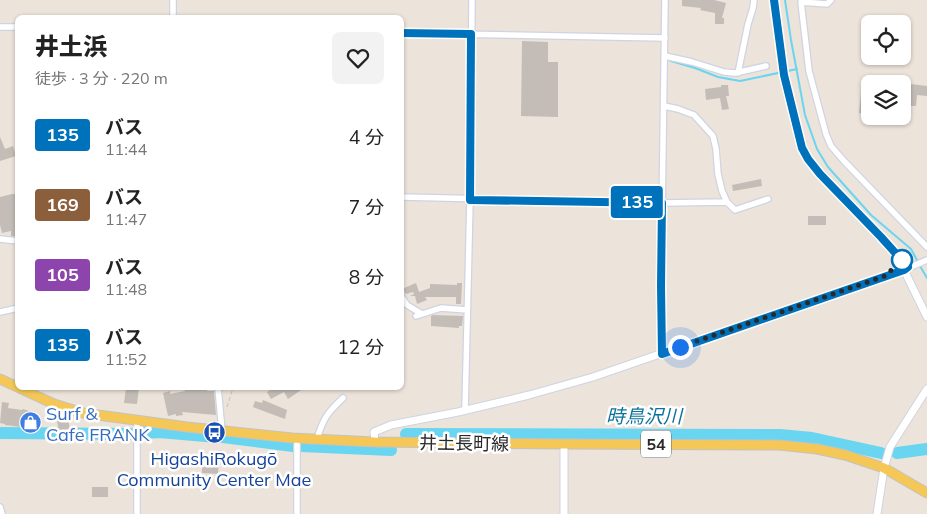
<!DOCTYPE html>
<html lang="ja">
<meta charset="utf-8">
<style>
body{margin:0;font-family:Mulish,"Noto Sans JP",sans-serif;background:#f2f2f2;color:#222;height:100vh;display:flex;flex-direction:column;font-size:19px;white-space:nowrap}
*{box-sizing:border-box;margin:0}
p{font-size:16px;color:#767676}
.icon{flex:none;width:28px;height:28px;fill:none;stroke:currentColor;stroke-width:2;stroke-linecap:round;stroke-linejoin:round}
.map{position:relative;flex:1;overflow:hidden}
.sheet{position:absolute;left:15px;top:15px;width:389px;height:375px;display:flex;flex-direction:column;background:#fff;border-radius:8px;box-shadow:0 1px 4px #0004}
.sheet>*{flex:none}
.badge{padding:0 10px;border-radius:4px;font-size:18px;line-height:32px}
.tools{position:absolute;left:861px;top:15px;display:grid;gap:10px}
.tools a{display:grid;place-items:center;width:50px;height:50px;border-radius:8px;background:#fff;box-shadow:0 1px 4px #0004;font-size:25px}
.you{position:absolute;width:25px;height:25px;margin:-12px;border:4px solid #fff;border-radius:50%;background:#1a73e8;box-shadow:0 0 0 8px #1a73e833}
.map>.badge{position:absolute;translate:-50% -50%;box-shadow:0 0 0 2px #fff}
.round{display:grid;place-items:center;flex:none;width:52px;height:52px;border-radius:8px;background:#f2f2f2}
.headline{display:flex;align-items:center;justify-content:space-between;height:85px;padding:0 20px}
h1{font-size:24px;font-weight:800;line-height:38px}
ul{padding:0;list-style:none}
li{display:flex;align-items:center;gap:15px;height:70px;padding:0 20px}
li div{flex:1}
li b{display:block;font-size:19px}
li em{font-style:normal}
li .badge{min-width:55px;font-weight:700;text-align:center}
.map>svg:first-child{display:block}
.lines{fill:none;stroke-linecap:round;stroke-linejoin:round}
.stream{stroke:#69d5f1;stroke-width:2}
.river{stroke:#69d5f1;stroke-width:12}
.building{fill:#c4bdb7}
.minor-casing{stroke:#cfd4e2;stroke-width:8}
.tertiary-casing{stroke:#cfd4e2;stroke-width:9}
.primary-casing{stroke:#c3c3c3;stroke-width:11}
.path{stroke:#c3c3c3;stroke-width:1;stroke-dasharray:4 2.5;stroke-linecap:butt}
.minor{stroke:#fff;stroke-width:5.5}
.tertiary{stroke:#fff;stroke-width:7}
.primary{stroke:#f4c757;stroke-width:9}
.line-casing{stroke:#fff;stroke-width:11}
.line{stroke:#0072bc;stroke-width:8}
.walk{stroke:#292929;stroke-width:5;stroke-dasharray:0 9}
.stop-dot{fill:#fff;stroke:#0072bc;stroke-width:2.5}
.labels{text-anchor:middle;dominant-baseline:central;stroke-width:5;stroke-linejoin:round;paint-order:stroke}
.shield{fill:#fff;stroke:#696969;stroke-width:1}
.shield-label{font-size:16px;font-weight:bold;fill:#292929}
.shop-label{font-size:18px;fill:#366cbe;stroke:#fff;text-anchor:start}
.street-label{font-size:18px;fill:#292929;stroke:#fff}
.transit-label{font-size:18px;fill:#164399;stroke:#fff}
.water-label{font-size:19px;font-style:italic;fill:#0a729c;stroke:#fff}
</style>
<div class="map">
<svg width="927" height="514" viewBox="0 0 927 514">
<rect width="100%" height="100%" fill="#ece3da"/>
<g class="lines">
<path class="stream" d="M 785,0 L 791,40 L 805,115 L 817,149 L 828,167 L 871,215 L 911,249 L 918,262
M 671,61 L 695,68 L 718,77 L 740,81 L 797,69
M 920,266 L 927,278"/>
<path class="river" d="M 0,433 L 132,434 L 159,432 L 217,437
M 406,434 L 780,435 L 812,438 L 881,453
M 223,437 L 293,446
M 301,446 L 391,450
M 897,453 L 927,449"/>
</g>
<path class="building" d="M 682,0 L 714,0 L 726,3 L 722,18 L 724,18 L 724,24 L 715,24 L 715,13 L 700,10 L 701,8 L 682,6 Z
M 522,41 L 548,42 L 548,62 L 558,62 L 558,117 L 521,116 Z
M 902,83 L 927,86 L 927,96 L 917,95 L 916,106 L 908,106 L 909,96 L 902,95 Z
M 721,85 L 728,85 L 729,96 L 726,96 L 729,109 L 722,110 L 720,98 L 706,100 L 705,89 L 721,87 Z
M 861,93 L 870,94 L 870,114 L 859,113 Z
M 0,137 L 5,149 L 13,146 L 16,156 L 0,161 Z
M 761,179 L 762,186 L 733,191 L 732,185 Z
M 12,194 L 18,194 L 18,236 L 11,236 L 11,231 L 2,233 L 0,225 L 0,197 Z
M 808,216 L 826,216 L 826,225 L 808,225 Z
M 416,283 L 419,292 L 430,288 L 430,284 L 457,285 L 457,283 L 462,283 L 461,304 L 456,304 L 456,297 L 425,297 L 427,300 L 417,304 L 415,296 L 410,296 L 414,294 L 413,292 L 406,294 L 402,289 Z
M 433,315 L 463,316 L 462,326 L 459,326 L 459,328 L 431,326 L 431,316 Z
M 126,388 L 139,388 L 137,404 L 124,403 Z
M 184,388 L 208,388 L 207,391 L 214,391 L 216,415 L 182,412 L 183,415 L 176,416 L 176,414 L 168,416 L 163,393 L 170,391 L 170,394 L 185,391 Z
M 268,388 L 304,388 L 288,399 L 284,392 L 271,399 L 267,392 L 270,390 Z
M 263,400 L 287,410 L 285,419 L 253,407 L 255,401 L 262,403 Z
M 2,402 L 9,403 L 8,408 L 22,410 L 23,409 L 29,411 L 27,414 L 37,418 L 32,429 L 22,425 L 21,427 L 5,425 L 5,424 L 0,423 Z
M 63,415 L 63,417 L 66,416 L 66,419 L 68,418 L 70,430 L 61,431 L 59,431 L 56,416 Z
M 217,450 L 222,450 L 222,461 L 219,461 L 218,474 L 202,473 L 202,462 L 208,462 L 208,456 L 215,457 Z
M 92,487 L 108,487 L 108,497 L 92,497 Z"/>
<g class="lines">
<defs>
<path id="minor" d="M 774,0 L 784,75 L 802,148 L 809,159 L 820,174 L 881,237 L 908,267
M 831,0 L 827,4 L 801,2 L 809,71 L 826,134 L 831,146 L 844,161 L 927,247
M 173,18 L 173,0
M 0,27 L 18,27
M 401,33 L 665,38
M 665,56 L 692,62 L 724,72 L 735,73 L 766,66
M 738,73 L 748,24 L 753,8 L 754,0
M 401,197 L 662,203 L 727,202 L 722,191 L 718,174 L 716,149 L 713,136 L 694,115 L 678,109 L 664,106
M 727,202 L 735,210 L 768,199
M 0,239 L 18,241
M 906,269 L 927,260
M 401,296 L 407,305 L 422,314
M 0,312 L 18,308
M 416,316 L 441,308 L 467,310
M 662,354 L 661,286 L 665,0
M 218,388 L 222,431
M 465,410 L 470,200 L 472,0
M 297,438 L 297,514
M 317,439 C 323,419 327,413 343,398
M 0,507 L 2,514
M 137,514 L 137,420"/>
<path id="tertiary" d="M 375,442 L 374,432 L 391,425 L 458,412 L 529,395 L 593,377 L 904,270 L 927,317
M 564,514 L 564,444
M 877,514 L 884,468 L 890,447 L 927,389"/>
<path id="primary" d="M 0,379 L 54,404 L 83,413 L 187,427 L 292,438 L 375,442 L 564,444 L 779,445 L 817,449 L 845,455 L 884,468 L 927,493"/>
</defs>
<use href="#minor" class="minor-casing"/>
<use href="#tertiary" class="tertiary-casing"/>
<use href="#primary" class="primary-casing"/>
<path class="path" d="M 227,407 L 233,388"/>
<use href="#minor" class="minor"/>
<use href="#tertiary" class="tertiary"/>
<use href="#primary" class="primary"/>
</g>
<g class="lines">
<defs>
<path id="line" d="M 401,33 L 471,34 L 470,200 L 662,203 L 661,286 L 662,354 L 904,270 L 908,267 L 881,237 L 820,174 L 808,159 L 802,148 L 784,75 L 774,0"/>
</defs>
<use href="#line" class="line-casing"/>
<use href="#line" class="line"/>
<path class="walk" d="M 680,347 L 885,276 L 902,260"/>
</g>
<defs>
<symbol id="shop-disc" viewBox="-11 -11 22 22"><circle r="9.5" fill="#3f7fe0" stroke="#fff"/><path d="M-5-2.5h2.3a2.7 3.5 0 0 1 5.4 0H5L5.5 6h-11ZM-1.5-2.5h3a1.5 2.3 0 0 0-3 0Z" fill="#fff"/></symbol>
<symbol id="bus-disc" viewBox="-11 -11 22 22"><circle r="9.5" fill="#1a4fb4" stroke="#fff"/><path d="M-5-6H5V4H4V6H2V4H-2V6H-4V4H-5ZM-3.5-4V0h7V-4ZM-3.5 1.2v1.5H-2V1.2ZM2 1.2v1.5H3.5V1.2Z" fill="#fff"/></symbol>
</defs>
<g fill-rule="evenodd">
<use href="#shop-disc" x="18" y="410" width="25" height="25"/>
<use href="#bus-disc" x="202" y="420" width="25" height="25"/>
</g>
<circle class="stop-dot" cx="902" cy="260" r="10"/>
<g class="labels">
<rect class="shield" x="641" y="430.5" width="30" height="27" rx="4"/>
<g class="shield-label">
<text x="656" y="444">54</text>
</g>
<g class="shop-label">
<text x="46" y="413">Surf &amp;<tspan x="46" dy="21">Cafe FRANK</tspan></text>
</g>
<g class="street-label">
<text transform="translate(464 443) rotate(1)">井土長町線</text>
</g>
<g class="transit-label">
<text x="214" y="458">HigashiRokugō<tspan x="214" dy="21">Community Center Mae</tspan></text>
</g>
<g class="water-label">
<text x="644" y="416">時鳥沢川</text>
</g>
</g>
</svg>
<div class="tools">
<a><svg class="icon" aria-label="locate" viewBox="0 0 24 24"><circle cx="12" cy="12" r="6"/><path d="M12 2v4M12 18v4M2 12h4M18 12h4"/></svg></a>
<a><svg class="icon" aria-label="layers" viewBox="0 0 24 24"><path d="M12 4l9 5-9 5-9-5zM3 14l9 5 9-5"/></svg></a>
</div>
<div class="you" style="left:680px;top:347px"></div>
<b class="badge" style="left:637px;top:202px;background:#0072bc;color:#fff">135</b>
<section class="sheet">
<div class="headline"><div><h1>井土浜</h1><p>徒歩 · 3 分 · 220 m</p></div><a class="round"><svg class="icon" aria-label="heart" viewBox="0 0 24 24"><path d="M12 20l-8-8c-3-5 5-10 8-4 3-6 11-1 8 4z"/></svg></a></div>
<ul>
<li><span class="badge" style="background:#0072bc;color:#fff">135</span><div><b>バス</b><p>11:44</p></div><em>4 分</em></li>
<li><span class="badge" style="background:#8b5e3c;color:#fff">169</span><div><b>バス</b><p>11:47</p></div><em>7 分</em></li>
<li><span class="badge" style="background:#8e44ad;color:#fff">105</span><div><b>バス</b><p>11:48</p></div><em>8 分</em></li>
<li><span class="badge" style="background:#0072bc;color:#fff">135</span><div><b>バス</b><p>11:52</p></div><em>12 分</em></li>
</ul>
</section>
</div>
